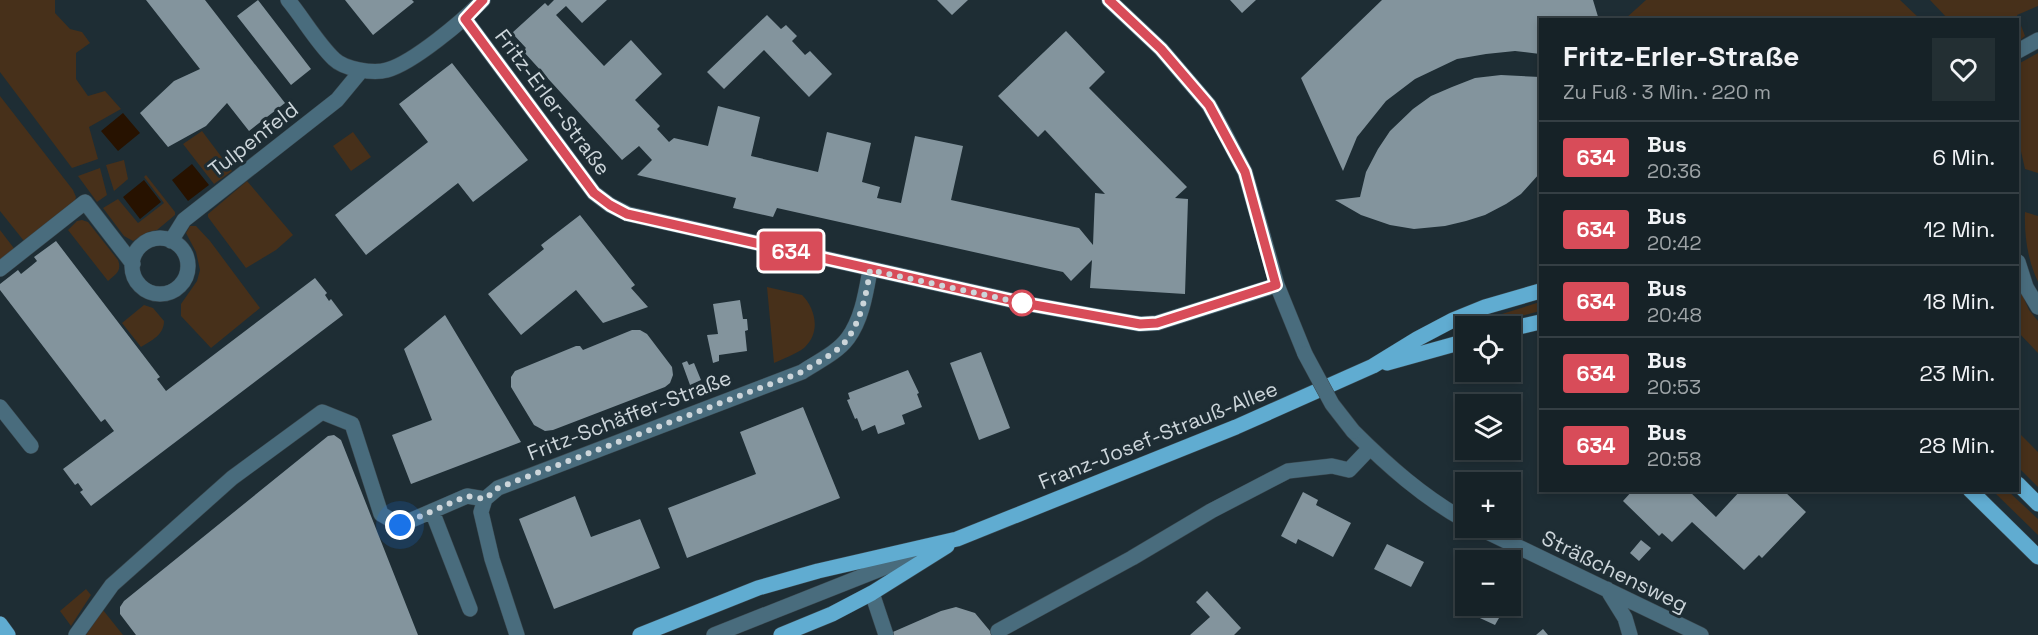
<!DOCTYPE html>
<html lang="de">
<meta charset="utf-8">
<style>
body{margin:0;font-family:"Space Grotesk",sans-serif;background:#232f33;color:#f1f3f6;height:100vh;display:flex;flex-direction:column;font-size:22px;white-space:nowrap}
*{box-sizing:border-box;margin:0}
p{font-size:20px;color:#9ea4a7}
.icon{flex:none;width:33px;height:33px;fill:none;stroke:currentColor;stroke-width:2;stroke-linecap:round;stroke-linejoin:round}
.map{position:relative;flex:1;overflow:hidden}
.panel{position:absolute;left:1539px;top:18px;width:480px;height:474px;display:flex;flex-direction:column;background:#162227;border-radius:0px;box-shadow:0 3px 9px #0003,0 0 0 2px #353f44}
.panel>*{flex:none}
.badge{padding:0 12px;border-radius:4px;font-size:21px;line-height:39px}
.buttons{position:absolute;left:1455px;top:316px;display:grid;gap:12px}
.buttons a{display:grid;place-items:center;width:66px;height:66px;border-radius:0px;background:#162227;box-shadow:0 3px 9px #0003,0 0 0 2px #353f44;font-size:30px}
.you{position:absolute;width:30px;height:30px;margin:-15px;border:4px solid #fff;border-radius:50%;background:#1a73e8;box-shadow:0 0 0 9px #1a73e833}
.map>.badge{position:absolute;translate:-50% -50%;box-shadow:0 0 0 3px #fff}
.round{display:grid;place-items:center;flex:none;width:63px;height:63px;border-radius:0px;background:#232f33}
.overview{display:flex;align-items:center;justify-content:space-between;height:102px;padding:0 24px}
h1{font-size:28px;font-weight:700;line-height:45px}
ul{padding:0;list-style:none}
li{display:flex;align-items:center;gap:18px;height:72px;padding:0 24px;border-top:2px solid #353f44}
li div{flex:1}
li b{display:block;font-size:22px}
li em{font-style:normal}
li .badge{min-width:66px;font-weight:700;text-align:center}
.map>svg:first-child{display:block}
.green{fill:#47301a}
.water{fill:#271200}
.building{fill:#83949d}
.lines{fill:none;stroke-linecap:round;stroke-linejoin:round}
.minor-casing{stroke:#3a484f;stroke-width:16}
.major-casing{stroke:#3a484f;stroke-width:16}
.minor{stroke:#496c7d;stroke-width:15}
.major{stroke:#60acd1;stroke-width:15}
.minor-bridge-casing{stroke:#3a484f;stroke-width:16;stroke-linecap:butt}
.minor-bridge{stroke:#496c7d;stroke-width:15}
.line-casing{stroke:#fff;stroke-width:14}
.line{stroke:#d84c59;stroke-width:9}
.walk{stroke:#ccd5da;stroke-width:6;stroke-dasharray:0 10.8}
.stop-dot{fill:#fff;stroke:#d84c59;stroke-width:3}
.labels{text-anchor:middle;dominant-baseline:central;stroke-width:6;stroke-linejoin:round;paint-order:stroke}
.street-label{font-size:21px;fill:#ccd5da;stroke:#1e2d34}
</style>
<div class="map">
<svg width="2038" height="635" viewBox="0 0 2038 635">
<rect width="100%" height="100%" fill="#1e2d34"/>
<path class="green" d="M 0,0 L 55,0 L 55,13 L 70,29 L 82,32 L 90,43 L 76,53 L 76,79 L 88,96 L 105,91 L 121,109 L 89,127 L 98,159 L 72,168 L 0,72 Z
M 1646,0 L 1900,0 L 1920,19 L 1625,19 Z
M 1930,0 L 2038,0 L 2038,6 L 2017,15 L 2025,36 L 2018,42 L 2018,20 L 1948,19 Z
M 2038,53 L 2038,173 L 2025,169 L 2018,138 L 2018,67 L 2020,63 Z
M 0,96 L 73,190 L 76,197 L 73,207 L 24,241 L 0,211 Z
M 202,131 L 232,171 L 214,184 L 183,144 Z
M 353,132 L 371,157 L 351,171 L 333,146 Z
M 124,160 L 128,179 L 114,191 L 106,165 Z
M 100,168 L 107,195 L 97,202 L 78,176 Z
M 146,175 L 175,212 L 175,215 L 157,230 L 148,232 L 133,241 L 124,236 L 103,208 L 118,199 L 138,223 L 164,203 L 144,177 Z
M 247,181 L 293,235 L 276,250 L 246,268 L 208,217 L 208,214 Z
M 2025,212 L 2038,216 L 2038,282 C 2028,261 2024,236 2025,212 Z
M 82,220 L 88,222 L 118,260 C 122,271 116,274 108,281 L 68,230 L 77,221 Z
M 190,226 L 196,226 L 210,241 L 260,308 L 211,348 L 181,316 L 181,304 L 197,281 L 200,270 L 196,252 L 186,233 Z
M 0,230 L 16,251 L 0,264 Z
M 2018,285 L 2029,310 L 2038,321 L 2038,353 L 2018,332 Z
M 767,287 L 802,295 C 816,309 821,333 804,348 C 796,354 783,359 774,363 Z
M 1540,302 L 1540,311 L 1479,327 L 1466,327 L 1465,331 L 1458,333 L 1455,331 L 1457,328 Z
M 144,305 L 153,308 L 164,321 C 164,335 152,340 141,347 L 122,323 Z
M 2018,432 L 2038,452 L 2038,487 L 2018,467 Z
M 1993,491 L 2008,491 L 2038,519 L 2038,535 Z
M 86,589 L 91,595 L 71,626 L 60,611 Z
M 103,610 L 123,635 L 86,635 Z"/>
<path class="water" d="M 123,113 L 140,133 L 118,151 L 101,131 Z
M 192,164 L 209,185 L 188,201 L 172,180 Z
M 144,180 L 161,202 L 140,219 L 123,197 Z"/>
<path class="building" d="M 146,0 L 205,0 L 285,103 L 249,131 L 227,103 L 206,126 L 168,147 L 140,113 L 174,81 L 200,69 Z
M 258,0 L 311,69 L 291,85 L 237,16 Z
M 345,0 L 412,0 L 414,2 L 373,35 Z
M 554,0 L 607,0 L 582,23 L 566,6 L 556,15 L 604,66 L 631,40 L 662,74 L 635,100 L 660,126 L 657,129 L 669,142 L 674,138 L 708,146 L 718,106 L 760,117 L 751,156 L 818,172 L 827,132 L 871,143 L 862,182 L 880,187 L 877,198 L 901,203 L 915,136 L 963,146 L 951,200 L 1079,228 L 1093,245 L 1095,193 L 1105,194 L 1045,130 L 1038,137 L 998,96 L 1066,31 L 1105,72 L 1089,88 L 1187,187 L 1175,198 L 1188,199 L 1185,294 L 1090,288 L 1092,260 L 1071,281 L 1063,272 L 777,208 L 773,217 L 733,208 L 736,198 L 637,175 L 652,160 L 639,146 L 622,160 L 523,51 L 526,48 L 512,33 L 545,3 L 548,6 Z
M 937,0 L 968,0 L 952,15 Z
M 1230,0 L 1256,0 L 1242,13 Z
M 1382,0 L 1593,0 L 1599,20 L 1540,20 L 1540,54 L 1515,51 L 1486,54 L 1457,59 L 1415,79 L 1386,101 L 1357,137 L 1343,171 L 1301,78 Z
M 767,15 L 781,29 L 786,25 L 797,36 L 792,41 L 805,55 L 810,51 L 832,74 L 809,97 L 764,50 L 724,89 L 707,72 Z
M 452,63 L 528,160 L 473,202 L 458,183 L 366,255 L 335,215 L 428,142 L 399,104 Z
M 1501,75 L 1540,77 L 1540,173 L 1521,194 L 1506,204 L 1485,215 L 1466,221 L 1445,226 L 1414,229 L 1390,225 L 1361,215 L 1335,200 L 1360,197 L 1366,172 L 1378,149 L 1390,131 L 1413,109 L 1431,96 L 1452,87 L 1475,78 Z
M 580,215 L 635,285 L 631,288 L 648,307 L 603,323 L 576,290 L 521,335 L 488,294 L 544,249 L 541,245 Z
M 56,241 L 160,377 L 157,379 L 166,391 L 315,278 L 327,293 L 325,295 L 329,301 L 331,299 L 343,315 L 91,506 L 80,492 L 83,490 L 78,483 L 75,485 L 63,469 L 114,431 L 105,419 L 101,422 L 0,290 L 0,284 L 18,270 L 21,274 L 31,266 L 37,261 L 34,257 Z
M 740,300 L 743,319 L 747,319 L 748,330 L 745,331 L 747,351 L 719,355 L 719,361 L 713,363 L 707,335 L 718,334 L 713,304 Z
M 445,315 L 521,442 L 411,484 L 392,435 L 432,420 L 404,349 Z
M 632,330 L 640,330 L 647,334 L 672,367 L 673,375 L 670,383 L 665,387 L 553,430 L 545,431 L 534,425 L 511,387 L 511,377 L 515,371 L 576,346 L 580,346 L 583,350 Z
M 981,352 L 1010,428 L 979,440 L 950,363 Z
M 687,361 L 689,365 L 694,363 L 701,380 L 690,385 L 682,363 Z
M 908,370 L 919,393 L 917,394 L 922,407 L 902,415 L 905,424 L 892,429 L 878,434 L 875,425 L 862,431 L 857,418 L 855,419 L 847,400 L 850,399 L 848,393 Z
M 803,407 L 840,498 L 687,558 L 668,508 L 756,474 L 740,432 Z
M 334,435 L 341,440 L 418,635 L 136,635 L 120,614 L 120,607 L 124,601 L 328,436 Z
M 1633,490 L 1688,490 L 1716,517 L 1741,490 L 1783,490 L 1806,512 L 1762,558 L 1759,555 L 1744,570 L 1692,522 L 1672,542 L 1662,533 L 1659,536 L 1623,501 Z
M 1303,492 L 1318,500 L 1316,505 L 1351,523 L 1333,557 L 1298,539 L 1296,544 L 1281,536 Z
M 575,496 L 591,537 L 640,519 L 660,568 L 554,609 L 519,519 Z
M 1641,540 L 1651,548 L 1639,561 L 1630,553 Z
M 1387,544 L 1424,562 L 1411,587 L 1374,569 Z
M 1466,587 L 1466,606 L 1509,606 L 1506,613 L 1503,611 L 1495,625 L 1456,607 Z
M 1207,591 L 1241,628 L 1234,635 L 1190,635 L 1210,617 L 1196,602 Z
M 956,607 L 975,613 L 990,631 L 996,628 L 1000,635 L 886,635 L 941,611 Z
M 1543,629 L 1548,635 L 1536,635 Z"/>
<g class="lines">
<defs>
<path id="minor" d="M 288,0 C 303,18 317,43 334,59 C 344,69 373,74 387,70 C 413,63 464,20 483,0
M 1109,0 L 1161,49 L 1209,105 L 1224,132 L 1245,172 L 1277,285 L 1305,354
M 465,19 L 594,193 L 610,205 L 628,214 L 1023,303 L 1140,324 L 1157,323 L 1277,285
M 2018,51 L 2038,40
M132 266a28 28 0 1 1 56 0a28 28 0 1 1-56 0Z
M 171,241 L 184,220 L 337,100 L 361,71
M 2018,262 L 2026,287 L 2038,307
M 0,269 L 85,202 L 133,264
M 0,407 L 31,446
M 1353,431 C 1388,466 1423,497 1466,521
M 432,511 L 470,609
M 1479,528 L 1701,635
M 1607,589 L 1625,618 L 1630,635
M 872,593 L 886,635
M 998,631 L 1132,558 L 1211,511 L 1288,471 L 1332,466 L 1349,470 L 1370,448
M 76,635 L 112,585 L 232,478 L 322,412 L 352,424 L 381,514 L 400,525 L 467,496 L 485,499
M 517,635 L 492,559 L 481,512 L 485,499 L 498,488 L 802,372 C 817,362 837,353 848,338 C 862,319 866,292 870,270
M 714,635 L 926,551"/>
<path id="major" d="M 1510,329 L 1540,322
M 1387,363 L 1466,341
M 2018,484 L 2038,504
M 1970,490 L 2038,557
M 0,624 L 8,635
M 640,635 L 758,588 L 818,571 L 957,539 L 1236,427 L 1373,366 L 1417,339 L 1453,320 L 1485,307 L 1540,291
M 781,635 L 832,614 L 872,593 L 947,546"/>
</defs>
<use href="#minor" class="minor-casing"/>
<use href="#major" class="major-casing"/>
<use href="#minor" class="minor"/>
<use href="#major" class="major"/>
<defs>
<path id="minor-bridge" d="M 1305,354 L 1332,404 L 1353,431"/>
</defs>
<use href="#minor-bridge" class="minor-bridge-casing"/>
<use href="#minor-bridge" class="minor-bridge"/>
</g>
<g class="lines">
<defs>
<path id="line" d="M 483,0 L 465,19 L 594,193 L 610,205 L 627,214 L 1023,303 L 1140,324 L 1157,323 L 1276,285 L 1245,172 L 1209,105 L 1161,49 L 1109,0"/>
</defs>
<use href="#line" class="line-casing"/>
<use href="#line" class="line"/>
<path class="walk" d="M 400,525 L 467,496 L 485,499 L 498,488 L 516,481 L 802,372 C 817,362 838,353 848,338 C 861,320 867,292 870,270 L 1022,303"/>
</g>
<circle class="stop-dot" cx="1022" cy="303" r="12"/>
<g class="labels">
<g class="street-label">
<text transform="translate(553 102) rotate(53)">Fritz-Erler-Straße</text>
<text transform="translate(253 139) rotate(-38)">Tulpenfeld</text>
<text transform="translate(629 415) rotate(-21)">Fritz-Schäffer-Straße</text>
<text transform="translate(1158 435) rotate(-22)">Franz-Josef-Strauß-Allee</text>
<text transform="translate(1615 571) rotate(26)">Sträßchensweg</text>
</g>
</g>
</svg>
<div class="buttons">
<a><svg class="icon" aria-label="locate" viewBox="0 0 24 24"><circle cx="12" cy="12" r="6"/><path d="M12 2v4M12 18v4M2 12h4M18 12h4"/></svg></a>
<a><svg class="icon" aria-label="layers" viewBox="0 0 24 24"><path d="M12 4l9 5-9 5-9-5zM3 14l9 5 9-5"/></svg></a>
<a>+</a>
<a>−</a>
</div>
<div class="you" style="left:400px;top:525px"></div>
<b class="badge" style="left:791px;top:251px;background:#d84c59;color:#fff">634</b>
<section class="panel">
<div class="overview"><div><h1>Fritz-Erler-Straße</h1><p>Zu Fuß · 3 Min. · 220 m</p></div><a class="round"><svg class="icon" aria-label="heart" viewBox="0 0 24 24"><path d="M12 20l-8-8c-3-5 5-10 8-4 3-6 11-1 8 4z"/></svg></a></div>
<ul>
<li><span class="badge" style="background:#d84c59;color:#fff">634</span><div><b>Bus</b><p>20:36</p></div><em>6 Min.</em></li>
<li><span class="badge" style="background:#d84c59;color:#fff">634</span><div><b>Bus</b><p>20:42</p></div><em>12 Min.</em></li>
<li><span class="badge" style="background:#d84c59;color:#fff">634</span><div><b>Bus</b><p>20:48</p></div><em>18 Min.</em></li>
<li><span class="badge" style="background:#d84c59;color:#fff">634</span><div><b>Bus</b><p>20:53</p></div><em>23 Min.</em></li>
<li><span class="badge" style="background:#d84c59;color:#fff">634</span><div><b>Bus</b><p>20:58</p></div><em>28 Min.</em></li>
</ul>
</section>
</div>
